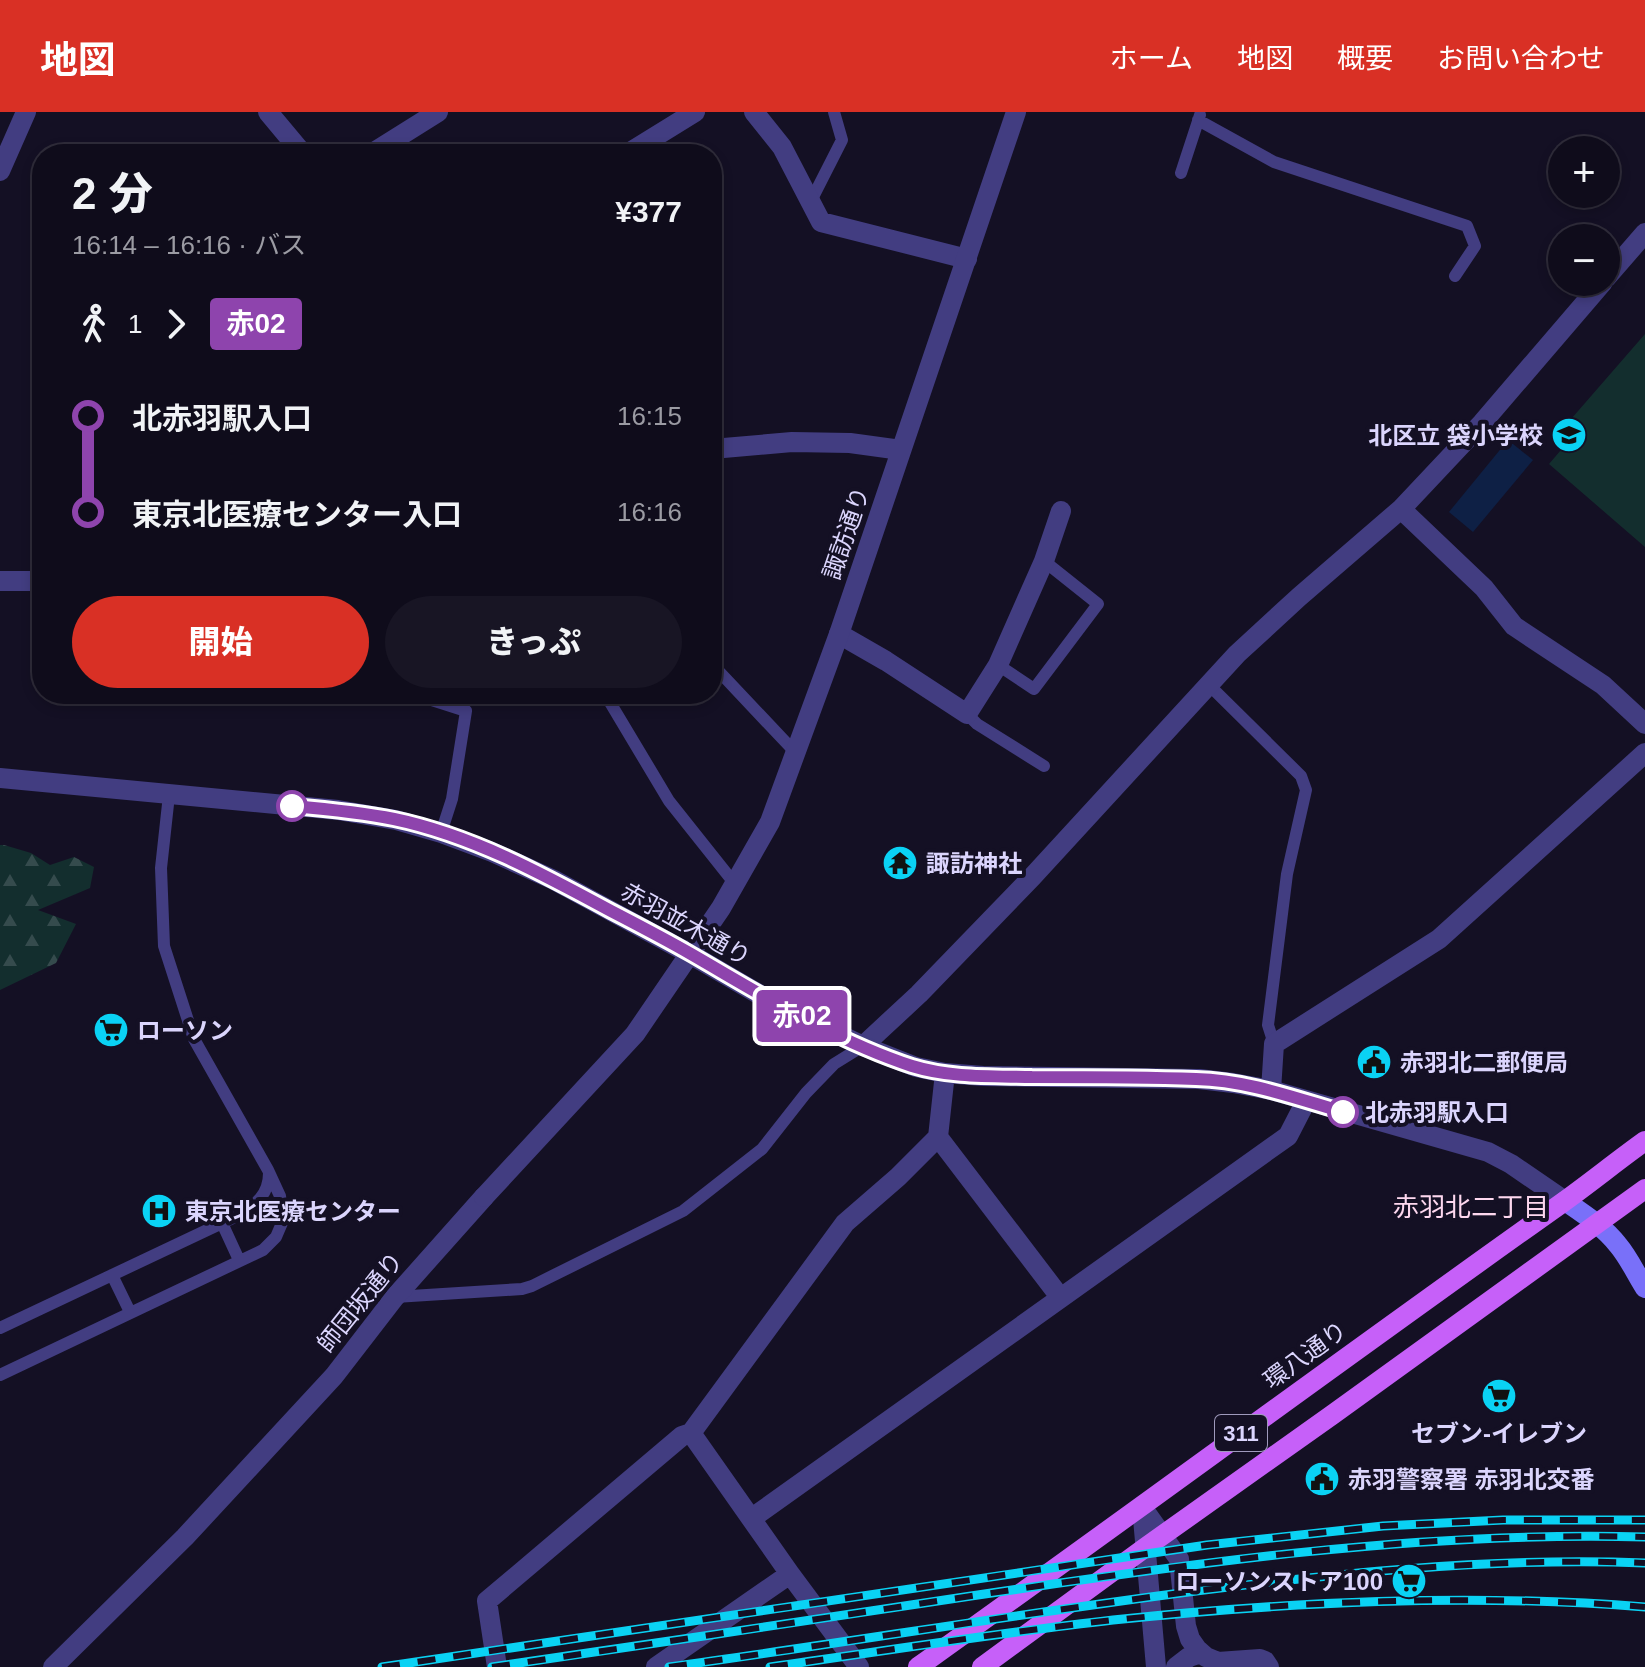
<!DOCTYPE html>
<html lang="ja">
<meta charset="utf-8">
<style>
body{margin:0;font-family:Arial,"Noto Sans JP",sans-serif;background:#181524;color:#f1f3f6;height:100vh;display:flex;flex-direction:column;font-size:30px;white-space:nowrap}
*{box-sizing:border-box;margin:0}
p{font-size:26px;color:#9b9ba3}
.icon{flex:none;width:44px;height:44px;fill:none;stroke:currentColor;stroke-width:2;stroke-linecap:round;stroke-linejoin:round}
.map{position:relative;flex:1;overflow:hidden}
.panel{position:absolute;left:32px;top:32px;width:690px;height:560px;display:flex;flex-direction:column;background:#0f0c1b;border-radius:32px;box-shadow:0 4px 12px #0003,0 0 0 2px #2f2c3a}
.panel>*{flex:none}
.badge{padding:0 16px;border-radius:6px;font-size:28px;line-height:52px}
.controls{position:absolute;left:1548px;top:24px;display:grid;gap:16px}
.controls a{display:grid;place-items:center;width:72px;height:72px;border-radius:50%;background:#0f0c1b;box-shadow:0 4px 12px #0003,0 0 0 2px #2f2c3a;font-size:40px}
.map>.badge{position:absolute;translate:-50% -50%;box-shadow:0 0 0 4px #fff}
.legs{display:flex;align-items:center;gap:12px;height:88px;padding:0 40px;font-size:26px}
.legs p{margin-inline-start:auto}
.head{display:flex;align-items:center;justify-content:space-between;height:136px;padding:0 40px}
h1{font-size:44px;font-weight:800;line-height:60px}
.primary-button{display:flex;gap:16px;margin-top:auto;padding:16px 40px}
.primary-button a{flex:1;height:92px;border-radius:48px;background:#d93025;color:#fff;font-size:32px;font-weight:800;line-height:92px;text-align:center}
.primary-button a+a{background:#181524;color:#f1f3f6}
ul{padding:0 40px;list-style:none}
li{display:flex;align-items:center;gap:28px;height:96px;font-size:30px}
li i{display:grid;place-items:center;width:12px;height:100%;margin:0 10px;background:currentColor}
li i::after{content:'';width:20px;height:20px;margin:-10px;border:6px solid;border-radius:50%;background:#0f0c1b}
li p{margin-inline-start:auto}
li:first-child i{background:linear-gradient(#0000 50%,currentColor 0)}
li:last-child i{background:linear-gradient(currentColor 50%,#0000 0)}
header{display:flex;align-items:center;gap:48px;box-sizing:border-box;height:112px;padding:0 40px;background:#d93025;color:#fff}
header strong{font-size:38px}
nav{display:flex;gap:44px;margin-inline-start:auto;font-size:28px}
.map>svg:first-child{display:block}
.forest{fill:url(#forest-firs)}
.pitch{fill:#132e2e}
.water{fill:#0e2045}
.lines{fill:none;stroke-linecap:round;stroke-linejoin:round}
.service{stroke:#423d81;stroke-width:12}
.minor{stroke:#423d81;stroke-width:20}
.tertiary{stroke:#423d81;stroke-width:20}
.secondary{stroke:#7970f9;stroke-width:20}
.primary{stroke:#c660f9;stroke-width:20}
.rail-casing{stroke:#0ad2f4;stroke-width:9}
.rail{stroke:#141024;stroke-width:6;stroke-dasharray:18;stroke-linecap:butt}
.line-1-casing{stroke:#fff;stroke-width:18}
.line-1{stroke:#8e44ad;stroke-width:12}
.stop-1-dot{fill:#fff;stroke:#8e44ad;stroke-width:4}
.labels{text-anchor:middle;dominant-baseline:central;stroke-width:8;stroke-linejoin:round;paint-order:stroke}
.shield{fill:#141024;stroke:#9f9abc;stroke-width:2}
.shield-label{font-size:22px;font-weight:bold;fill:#dbd5fd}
.poi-label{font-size:24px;font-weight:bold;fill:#dbd5fd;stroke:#141024;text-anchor:start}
.street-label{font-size:24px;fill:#dbd5fd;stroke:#141024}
.stop-label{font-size:24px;font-weight:bold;fill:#dbd5fd;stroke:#141024;text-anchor:start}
.neighbourhood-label{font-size:26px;fill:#fdd7ee;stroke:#141024}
</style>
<header>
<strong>地図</strong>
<nav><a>ホーム</a><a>地図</a><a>概要</a><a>お問い合わせ</a></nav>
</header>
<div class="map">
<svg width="1645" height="1555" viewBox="0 0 1645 1555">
<defs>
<pattern id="forest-firs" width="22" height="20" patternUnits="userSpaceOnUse" patternTransform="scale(2)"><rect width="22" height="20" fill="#132e2e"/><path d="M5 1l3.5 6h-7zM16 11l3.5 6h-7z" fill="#354b4d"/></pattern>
</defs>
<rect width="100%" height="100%" fill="#141024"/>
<path class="forest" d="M 0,733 L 4,733 L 31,741 L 50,753 L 74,745 L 94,755 L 90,776 L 38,798 L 76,812 L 56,851 L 0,878 Z"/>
<path class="pitch" d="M 1645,222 L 1645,435 L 1549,352 L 1561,338 L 1552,329 Z"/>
<path class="water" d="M 1508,328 L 1533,348 L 1473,420 L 1449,400 Z"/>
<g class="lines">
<path class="service" d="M 1198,8 L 1274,50 L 1467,114 L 1475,134 L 1455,164
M 1181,61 L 1200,3
M 811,89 L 842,28 L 834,0
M 712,552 L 795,640
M 998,553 L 1034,577 L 1098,492 L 1044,449
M 1208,572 L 1301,664 L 1306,678 L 1287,762 L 1268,913 L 1274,932
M 413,582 L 466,599 L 452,687 L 441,721
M 605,582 L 669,689 L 735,772
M 967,602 L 977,612 L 1044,654
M 222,1111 L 239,1148
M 112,1163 L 130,1200
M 395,1185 L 522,1177 L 532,1174 L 683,1099 L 762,1037 L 806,981 L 834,952 L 863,934
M 0,1216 L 239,1103 C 256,1093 269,1082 269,1061
M 0,1263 L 263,1138 L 276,1125 L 282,1111 L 282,1098 L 280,1084 L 268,1058 L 194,927 L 164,834 L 161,756 L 169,683"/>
<path class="minor" d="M 268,0 L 303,42
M 754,0 L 782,35 L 821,110 L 967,147
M 371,42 L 438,0
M 627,42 L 695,0
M 0,59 L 26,0
M 1606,166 L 1645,121
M 1401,397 L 1484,476 L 1514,514 L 1603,573 L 1645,612
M 839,522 L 886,549 L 967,602 L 998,553 L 1044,449 L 1061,399
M 863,934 L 919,882 L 1033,764 L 1237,542 L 1299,485 L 1401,397 L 1482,311 L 1603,170
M 1271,978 L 1274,932 L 1439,827 L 1645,641
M 938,1025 L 1060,1185
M 691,1321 L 790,1462 L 859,1555
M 1142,1395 L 1179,1447 L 1186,1514 L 1190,1527 L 1197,1537 L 1206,1545 L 1218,1550 L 1260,1547 L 1265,1549 L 1269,1555
M 1142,1395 L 1156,1555
M 752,1406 L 1288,1024 L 1306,989
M 53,1555 L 185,1425 L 334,1264 L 395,1185 L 484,1085
M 497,1555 L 487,1489 L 682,1324 L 691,1321 L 845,1111 L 898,1065 L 938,1025 L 945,961
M 656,1555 L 790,1462
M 1176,1555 L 1189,1545 L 1201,1541"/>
<path class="tertiary" d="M 712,337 L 792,330 L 850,331 L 901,338
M 0,469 L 42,469
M 0,666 L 338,698 L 396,708 L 441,721 L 492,740 L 554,768 L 690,842 L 774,891 L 863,934 L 916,955 L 945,961 L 983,964 L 1199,967 L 1233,971 L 1271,978 L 1488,1040 L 1511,1052 L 1565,1089
M 484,1085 L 635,922 L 721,796 L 770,710 L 839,522 L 1016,0"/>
<path class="secondary" d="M 1565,1089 C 1584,1102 1604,1115 1618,1133 C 1629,1146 1636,1162 1645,1176"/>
<path class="primary" d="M 918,1555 C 1134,1401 1346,1244 1562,1091 C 1590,1071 1617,1049 1645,1029
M 982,1555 L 1146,1435 L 1332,1303 L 1645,1077"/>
<defs>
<path id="rail" d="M 382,1555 L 1207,1433 L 1383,1414 L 1503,1408 L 1645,1408
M 492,1555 C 652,1532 811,1508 971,1484 C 1194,1451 1418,1419 1645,1425
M 669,1555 C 837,1532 1005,1504 1173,1482 C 1329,1462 1488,1445 1645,1451
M 770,1555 C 884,1539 998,1521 1113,1508 C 1289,1490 1468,1481 1645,1495"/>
</defs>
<use href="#rail" class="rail-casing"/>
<use href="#rail" class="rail"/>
</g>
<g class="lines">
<defs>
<path id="line-1" d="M 292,694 C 326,697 360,700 394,707 C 471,723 543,762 611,799 C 638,813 665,827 691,842 C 762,883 833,928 912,954 C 951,966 992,964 1032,965 C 1087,965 1141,965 1196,967 C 1246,968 1295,986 1343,1000"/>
</defs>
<use href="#line-1" class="line-1-casing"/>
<use href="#line-1" class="line-1"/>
</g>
<defs>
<symbol id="school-disc" viewBox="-11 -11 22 22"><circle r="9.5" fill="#0ad2f4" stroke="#141024"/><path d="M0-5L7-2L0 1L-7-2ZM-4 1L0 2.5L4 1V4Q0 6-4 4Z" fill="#111"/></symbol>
<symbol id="temple-disc" viewBox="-11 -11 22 22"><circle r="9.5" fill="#0ad2f4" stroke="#141024"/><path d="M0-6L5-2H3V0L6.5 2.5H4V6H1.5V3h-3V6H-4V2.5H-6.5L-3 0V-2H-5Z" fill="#111"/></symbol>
<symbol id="supermarket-disc" viewBox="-11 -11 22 22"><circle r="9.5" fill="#0ad2f4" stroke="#141024"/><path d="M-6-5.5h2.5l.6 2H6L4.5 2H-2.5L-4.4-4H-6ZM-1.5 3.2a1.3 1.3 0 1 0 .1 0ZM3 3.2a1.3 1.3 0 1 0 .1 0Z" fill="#111"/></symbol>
<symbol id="civic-disc" viewBox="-11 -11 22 22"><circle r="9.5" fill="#0ad2f4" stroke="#141024"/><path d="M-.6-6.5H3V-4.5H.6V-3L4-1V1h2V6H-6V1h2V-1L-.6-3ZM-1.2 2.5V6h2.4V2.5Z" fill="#111"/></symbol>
<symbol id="hospital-disc" viewBox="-11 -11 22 22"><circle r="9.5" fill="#0ad2f4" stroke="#141024"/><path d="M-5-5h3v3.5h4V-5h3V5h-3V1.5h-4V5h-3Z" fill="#111"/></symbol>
</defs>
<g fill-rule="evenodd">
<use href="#school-disc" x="1549" y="303" width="40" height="40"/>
<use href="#temple-disc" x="880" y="731" width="40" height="40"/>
<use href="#supermarket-disc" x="91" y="898" width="40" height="40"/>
<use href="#civic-disc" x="1354" y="930" width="40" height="40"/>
<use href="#hospital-disc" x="139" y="1079" width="40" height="40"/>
<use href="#supermarket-disc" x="1479" y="1264" width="40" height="40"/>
<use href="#civic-disc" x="1302" y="1347" width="40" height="40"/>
<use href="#supermarket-disc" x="1389" y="1449" width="40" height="40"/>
</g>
<g class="stop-1-dot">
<circle cx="292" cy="694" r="14"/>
<circle cx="1343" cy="1000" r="14"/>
</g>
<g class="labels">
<rect class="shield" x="1215" y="1303" width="52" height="36" rx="6"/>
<g class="shield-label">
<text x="1241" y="1321">311</text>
</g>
<g class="poi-label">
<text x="1543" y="323" text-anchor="end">北区立 袋小学校</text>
<text x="926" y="751">諏訪神社</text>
<text x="137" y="918">ローソン</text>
<text x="1400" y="950">赤羽北二郵便局</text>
<text x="185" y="1099">東京北医療センター</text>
<text x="1499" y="1321" text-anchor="middle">セブン-イレブン</text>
<text x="1348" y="1367">赤羽警察署 赤羽北交番</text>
<text x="1383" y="1469" text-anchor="end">ローソンストア100</text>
</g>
<g class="street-label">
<text transform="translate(846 421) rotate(-71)">諏訪通り</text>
<text transform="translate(686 812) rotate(29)">赤羽並木通り</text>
<text transform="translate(360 1190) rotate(-51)">師団坂通り</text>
<text transform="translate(1305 1243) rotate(-36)">環八通り</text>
</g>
<g class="stop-label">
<text x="1365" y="1000">北赤羽駅入口</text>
</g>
<g class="neighbourhood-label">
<text x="1471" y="1095">赤羽北二丁目</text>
</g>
</g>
</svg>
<div class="controls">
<a>+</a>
<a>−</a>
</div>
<b class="badge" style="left:802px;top:904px;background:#8e44ad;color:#fff">赤02</b>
<section class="panel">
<div class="head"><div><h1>2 分</h1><p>16:14 – 16:16 · バス</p></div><b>¥377</b></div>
<div class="legs"><svg class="icon" aria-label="walk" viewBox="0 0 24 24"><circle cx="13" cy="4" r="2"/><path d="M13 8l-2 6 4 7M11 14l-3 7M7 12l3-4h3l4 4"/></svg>1<svg class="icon" aria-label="forward" viewBox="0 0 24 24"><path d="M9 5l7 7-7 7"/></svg><b class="badge" style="background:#8e44ad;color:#fff">赤02</b></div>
<ul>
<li><i style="color:#8e44ad"></i><b>北赤羽駅入口</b><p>16:15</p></li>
<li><i style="color:#8e44ad"></i><b>東京北医療センター入口</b><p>16:16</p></li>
</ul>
<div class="primary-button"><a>開始</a><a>きっぷ</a></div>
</section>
</div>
